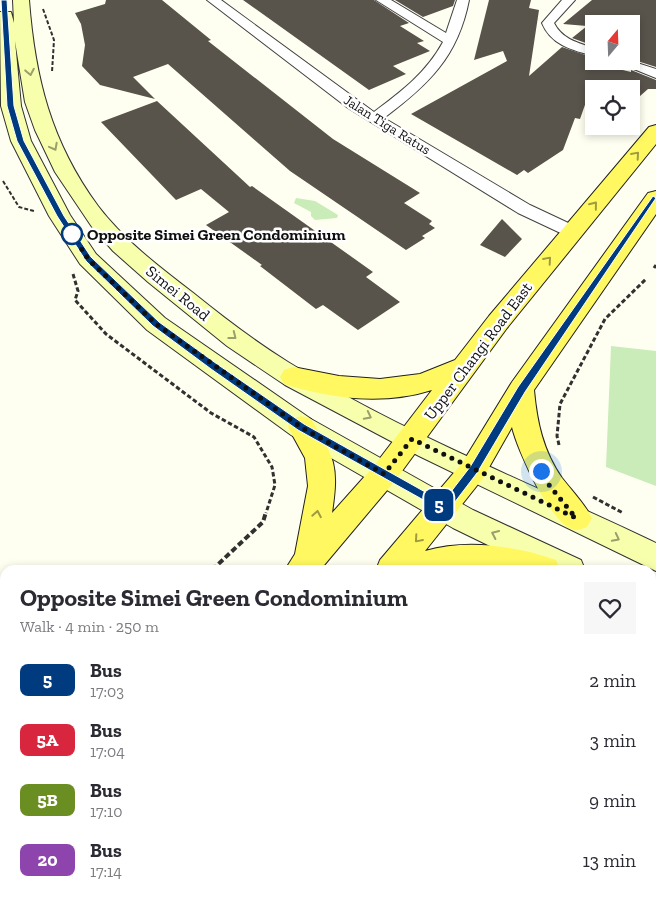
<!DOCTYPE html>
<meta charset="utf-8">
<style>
body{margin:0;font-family:"Zilla Slab",serif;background:#f7f7f7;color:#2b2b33;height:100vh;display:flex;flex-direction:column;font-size:19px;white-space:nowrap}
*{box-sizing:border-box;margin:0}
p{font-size:16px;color:#7c7c81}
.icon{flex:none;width:28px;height:28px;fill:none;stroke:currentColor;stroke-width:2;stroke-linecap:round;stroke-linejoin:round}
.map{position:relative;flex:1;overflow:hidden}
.drawer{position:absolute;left:0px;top:565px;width:656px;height:335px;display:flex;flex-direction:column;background:#fff;border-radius:15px 15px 0 0;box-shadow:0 2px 8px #0003}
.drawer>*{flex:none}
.badge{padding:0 10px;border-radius:8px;font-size:18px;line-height:32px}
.needle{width:32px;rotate:19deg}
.tools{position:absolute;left:585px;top:15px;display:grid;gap:10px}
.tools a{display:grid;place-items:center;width:55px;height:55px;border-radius:0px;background:#fff;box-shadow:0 2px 8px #0003;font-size:25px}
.you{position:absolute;width:25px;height:25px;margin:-12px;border:4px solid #fff;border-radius:50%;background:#1a73e8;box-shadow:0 0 0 8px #1a73e833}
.map>.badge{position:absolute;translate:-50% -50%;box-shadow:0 0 0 2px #fff}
.round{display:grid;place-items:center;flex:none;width:52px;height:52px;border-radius:0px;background:#f7f7f7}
.head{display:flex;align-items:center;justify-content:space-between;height:85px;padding:0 20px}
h1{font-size:24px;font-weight:700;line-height:38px}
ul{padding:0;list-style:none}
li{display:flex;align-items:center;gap:15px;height:60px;padding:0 20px}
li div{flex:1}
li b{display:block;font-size:19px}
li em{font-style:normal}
li .badge{min-width:55px;font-weight:700;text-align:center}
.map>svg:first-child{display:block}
.green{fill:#c9ecb8}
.forest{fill:#a8de96}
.building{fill:#58534b}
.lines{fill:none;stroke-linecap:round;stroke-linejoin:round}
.street-casing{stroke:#424242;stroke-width:2}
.secondary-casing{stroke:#313131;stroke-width:2}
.primary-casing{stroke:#202020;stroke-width:2}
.path-far2{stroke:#313131;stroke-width:2;stroke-dasharray:4 2;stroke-linecap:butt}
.path-far1{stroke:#313131;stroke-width:3;stroke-dasharray:4.5 2.5;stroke-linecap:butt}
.path{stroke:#313131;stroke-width:4;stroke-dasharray:6 3;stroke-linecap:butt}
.street{fill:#fff;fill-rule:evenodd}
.secondary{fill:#f8ffac;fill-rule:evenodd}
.primary{fill:#fff861;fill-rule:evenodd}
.oneway{stroke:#9b9f6d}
.oneway2{stroke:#9f9b40}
.line{fill:#003b80;stroke:#fff}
.walk{stroke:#0f0f0f;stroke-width:5;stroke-dasharray:0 9}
.stop-dot{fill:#fff;stroke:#003b80;stroke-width:2.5}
.labels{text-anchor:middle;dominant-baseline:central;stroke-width:5;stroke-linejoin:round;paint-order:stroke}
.far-street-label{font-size:14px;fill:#0f0f0f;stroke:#fff}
.stop-label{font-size:16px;font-weight:bold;fill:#0f0f0f;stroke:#fff;text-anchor:start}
.street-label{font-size:16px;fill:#0f0f0f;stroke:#fff}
</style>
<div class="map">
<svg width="656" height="900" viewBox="0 0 656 900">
<rect width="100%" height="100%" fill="#fffff1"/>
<path class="green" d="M 296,198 L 315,201 L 338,215 L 337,218 L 315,220 L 311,216 L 311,212 L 294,203 Z
M 611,346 L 656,351 L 656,486 L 606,467 Z"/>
<path class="forest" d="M 651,641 L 656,644 L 656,900 L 108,900 L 113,895 L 651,895 Z"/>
<path class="building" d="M 106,0 L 162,0 L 211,40 L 208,41 L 333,139 L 420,193 L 404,203 L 432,221 L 429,224 L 435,228 L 422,236 L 425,238 L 406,250 L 290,171 L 168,64 L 133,77 L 155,99 L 100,85 L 82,66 L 85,45 L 81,24 L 75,13 L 105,4 Z
M 243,0 L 374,0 L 409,23 L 400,26 L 424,41 L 417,43 L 430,51 L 393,66 L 406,74 L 369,90 Z
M 395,0 L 455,0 L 453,6 L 423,17 Z
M 489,0 L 531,0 L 529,8 L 539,10 L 529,76 L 562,47 L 594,58 L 594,63 L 631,72 L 631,70 L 656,80 L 656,89 L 648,89 L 631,104 L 631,89 L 594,89 L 594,105 L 586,102 L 580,119 L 575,118 L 563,150 L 528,173 L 524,170 L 517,175 L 411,114 L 507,61 L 503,51 L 474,60 Z
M 592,0 L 656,0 L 656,67 L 631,59 L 631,24 L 594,24 L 594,46 L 572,38 L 587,26 L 563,24 Z
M 157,101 L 250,187 L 252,186 L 373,272 L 366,277 L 400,302 L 358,330 L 323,305 L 316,309 L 260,266 L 262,265 L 206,225 L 229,212 L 201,189 L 176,200 L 101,122 Z
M 502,219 L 522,239 L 505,257 L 480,245 Z"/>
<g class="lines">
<defs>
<path id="street" d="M 207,0 L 221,0 L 374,112 C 402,91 426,73 443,42 L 376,0 L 391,0 L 446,33 L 457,0 L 469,0 C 458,57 428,85 384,118 L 530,205 L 579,228 L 581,232 L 579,236 L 567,236 L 518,213 L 369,121 L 348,108 Z
M 562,0 L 575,0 L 554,23 C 562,39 578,43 594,48 L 594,56 C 572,50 551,45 542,23 Z
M 614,61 L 631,61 L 656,69 L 656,78 Z"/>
<path id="secondary" d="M 13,0 L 29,0 C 35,78 51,142 98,206 C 124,240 158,266 192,292 C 223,317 254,341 288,362 C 404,434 533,484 656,543 L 656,571 L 419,456 L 285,385 L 227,346 L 148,282 L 113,251 L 92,227 L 55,172 L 35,130 L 25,102 L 15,41 L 21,106 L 31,141 L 70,215 L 96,254 L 165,318 L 311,419 L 473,510 L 581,560 L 585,570 L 539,570 L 453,528 L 291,435 L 147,330 L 80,264 L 49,216 L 11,141 L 1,106 L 0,12 L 11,12 L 14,23 Z
M 651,597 L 656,598 L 656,629 L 651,627 Z"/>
<path id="primary" d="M 656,125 L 656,144 L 507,328 L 394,482 L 320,570 L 285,570 L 295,554 L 308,486 L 305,458 L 288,427 L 291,419 L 301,416 L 311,419 C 335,458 339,466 332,513 L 374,466 L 432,390 C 385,405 331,399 284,384 L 280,377 L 284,370 L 293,367 L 339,376 L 380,379 L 420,374 L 455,360 L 489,316 L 649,127 Z
M 656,191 L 656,214 L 534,390 C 537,422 543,451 562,478 C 572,491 584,503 592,518 L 587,527 C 584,528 579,530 576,530 C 552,529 517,449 512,427 L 483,478 L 425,551 C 467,539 516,546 556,560 L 560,570 L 376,570 L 380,560 L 463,462 L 512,382 L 648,193 Z
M 5,806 L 5,844 L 0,846 L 0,808 Z
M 5,881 L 5,895 L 37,895 L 35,900 L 0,900 L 0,885 Z"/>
</defs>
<use href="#street" class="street-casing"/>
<use href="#secondary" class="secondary-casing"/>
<use href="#primary" class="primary-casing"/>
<path class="path-far2" d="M 43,9 L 54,40 L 52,72
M 3,181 L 19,207 L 34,211"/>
<path class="path-far1" d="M 654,268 L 656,265
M 73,274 L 78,291 L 75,300 L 106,334 L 211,413 L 254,437 L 272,467 L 275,485 L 266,513
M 559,445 L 557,436 L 560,404 L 605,319 L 646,279
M 593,497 L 623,513"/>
<path class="path" d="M 212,570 L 263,522 L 266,512
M 651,643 L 656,645
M 0,766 L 5,762
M 117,900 L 123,895"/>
<use href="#street" class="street"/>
<use href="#secondary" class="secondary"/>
<use href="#primary" class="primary"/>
</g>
<defs><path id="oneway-chevron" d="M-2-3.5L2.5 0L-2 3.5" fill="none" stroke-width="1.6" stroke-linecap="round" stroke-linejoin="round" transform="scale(1.25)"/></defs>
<g class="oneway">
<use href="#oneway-chevron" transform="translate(30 72) rotate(79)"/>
<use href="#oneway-chevron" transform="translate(54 147) rotate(62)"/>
<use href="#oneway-chevron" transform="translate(233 336) rotate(38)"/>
<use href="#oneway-chevron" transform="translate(368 416) rotate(27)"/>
<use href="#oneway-chevron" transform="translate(495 534) rotate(-155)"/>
<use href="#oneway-chevron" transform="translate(616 538) rotate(27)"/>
</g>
<g class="oneway2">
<use href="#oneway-chevron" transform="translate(636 155) rotate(-49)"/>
<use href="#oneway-chevron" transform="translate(594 205) rotate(-51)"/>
<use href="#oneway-chevron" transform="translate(548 260) rotate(-49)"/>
<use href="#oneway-chevron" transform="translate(317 514) rotate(-80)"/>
<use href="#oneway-chevron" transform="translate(418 539) rotate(131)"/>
</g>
<path class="line" d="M 1,0 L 7,0 L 14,106 L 24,141 L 64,216 L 91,257 L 159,322 L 217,364 L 304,424 L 443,502 L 470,467 L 518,387 L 653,196 L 656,198 L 525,392 L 477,473 L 448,511 L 445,512 L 298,430 L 211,369 L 153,326 L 86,261 L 57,216 L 17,141 L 7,106 Z"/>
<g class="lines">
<path class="walk" d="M 72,234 L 70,230 L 88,259 L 156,324 L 301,427 L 384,474 L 412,439 L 576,518 L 549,485 L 541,471"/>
</g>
<circle class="stop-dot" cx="72" cy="234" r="10"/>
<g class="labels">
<g class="far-street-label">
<text transform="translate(387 125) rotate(32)">Jalan Tiga Ratus</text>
</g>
<g class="stop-label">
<text x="87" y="234">Opposite Simei Green Condominium</text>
</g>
<g class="street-label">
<text transform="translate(178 293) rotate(39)">Simei Road</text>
<text transform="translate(478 351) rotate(-53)">Upper Changi Road East</text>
</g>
</g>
</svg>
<div class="tools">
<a><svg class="needle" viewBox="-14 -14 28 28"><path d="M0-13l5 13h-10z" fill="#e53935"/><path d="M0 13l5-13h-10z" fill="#7c7c81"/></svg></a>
<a><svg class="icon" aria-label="locate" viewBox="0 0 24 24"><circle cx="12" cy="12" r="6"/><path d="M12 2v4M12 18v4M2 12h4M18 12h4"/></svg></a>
</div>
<div class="you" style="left:541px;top:471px"></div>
<b class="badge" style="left:439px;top:505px;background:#003b80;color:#fff">5</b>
<section class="drawer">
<div class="head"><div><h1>Opposite Simei Green Condominium</h1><p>Walk · 4 min · 250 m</p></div><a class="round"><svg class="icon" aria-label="heart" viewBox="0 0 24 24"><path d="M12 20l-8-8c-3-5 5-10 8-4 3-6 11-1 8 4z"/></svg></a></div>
<ul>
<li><span class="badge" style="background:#003b80;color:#fff">5</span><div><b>Bus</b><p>17:03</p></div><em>2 min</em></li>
<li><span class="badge" style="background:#d7263d;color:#fff">5A</span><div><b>Bus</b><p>17:04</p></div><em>3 min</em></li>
<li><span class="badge" style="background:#6b8e23;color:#fff">5B</span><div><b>Bus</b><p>17:10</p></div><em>9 min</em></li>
<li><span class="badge" style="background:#8e44ad;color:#fff">20</span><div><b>Bus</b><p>17:14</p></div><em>13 min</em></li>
</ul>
</section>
</div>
